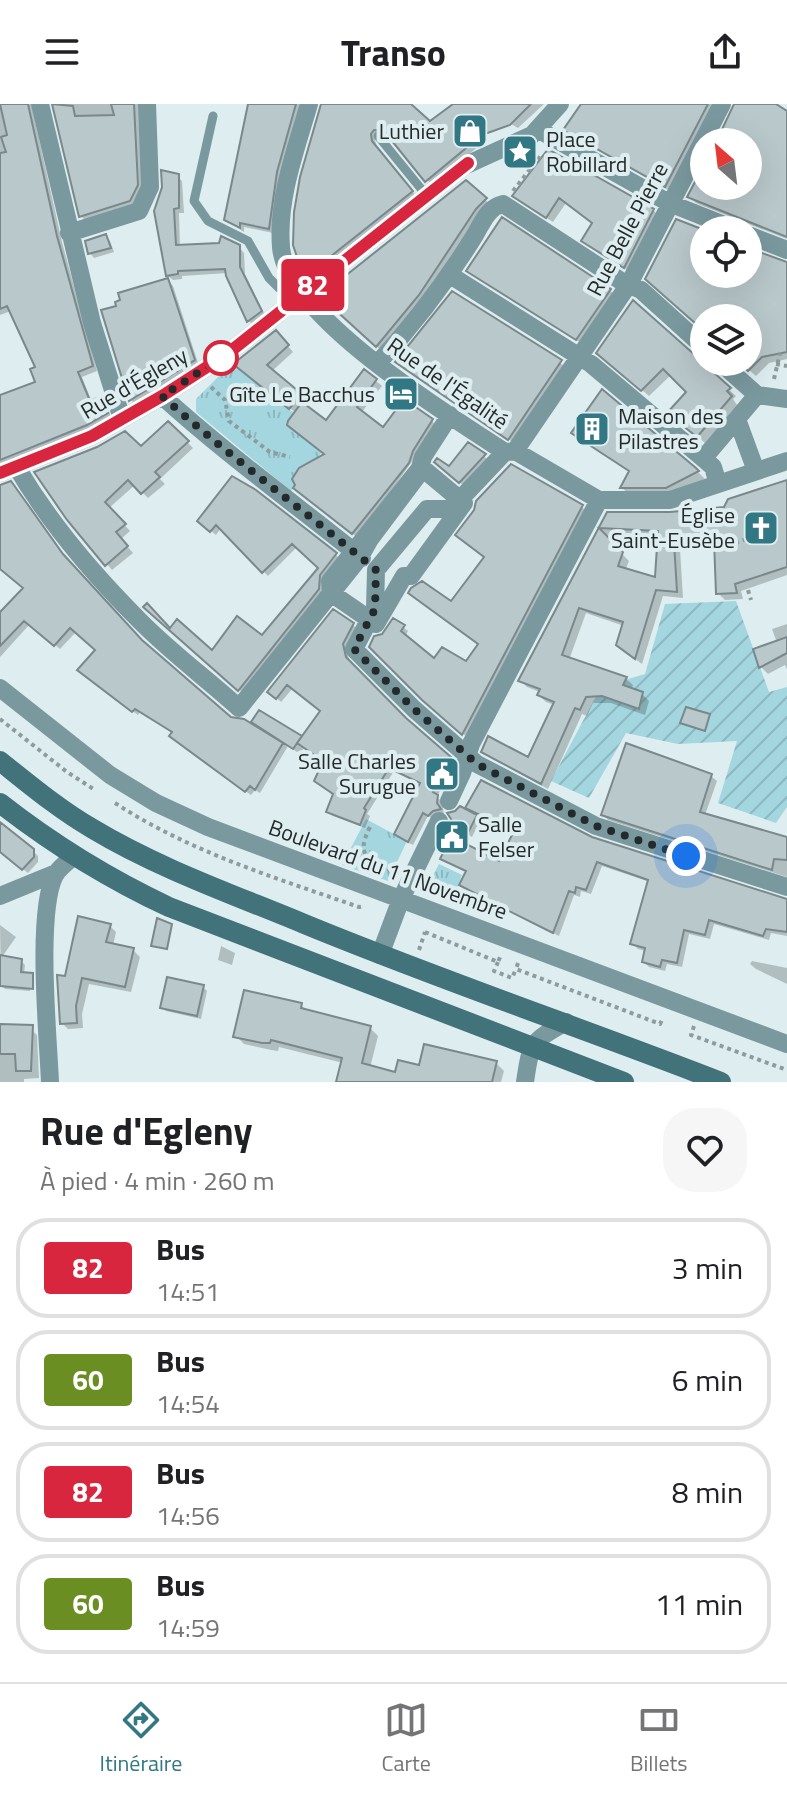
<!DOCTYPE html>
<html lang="fr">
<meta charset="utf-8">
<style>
body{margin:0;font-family:"Titillium Web",sans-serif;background:#f6f6f6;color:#202124;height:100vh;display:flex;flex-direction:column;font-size:30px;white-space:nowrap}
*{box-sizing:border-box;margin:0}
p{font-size:26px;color:#757577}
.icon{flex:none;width:44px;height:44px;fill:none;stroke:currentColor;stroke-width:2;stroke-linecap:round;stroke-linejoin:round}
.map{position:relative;height:978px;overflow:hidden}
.drawer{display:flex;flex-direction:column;background:#fff;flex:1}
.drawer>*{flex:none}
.badge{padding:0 16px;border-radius:6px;font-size:28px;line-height:52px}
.needle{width:52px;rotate:332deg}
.buttons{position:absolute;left:690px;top:24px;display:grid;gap:16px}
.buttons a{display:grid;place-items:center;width:72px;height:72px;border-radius:50%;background:#fff;box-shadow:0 8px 32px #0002;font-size:40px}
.you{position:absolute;width:40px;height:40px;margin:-20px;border:6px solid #fff;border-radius:50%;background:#1a73e8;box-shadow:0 0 0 12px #1a73e833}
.map>.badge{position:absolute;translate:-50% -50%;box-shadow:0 0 0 4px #fff}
.round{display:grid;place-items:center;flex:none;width:84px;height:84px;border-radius:32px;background:#f6f6f6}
.head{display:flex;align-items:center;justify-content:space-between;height:136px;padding:0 40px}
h1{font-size:38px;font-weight:700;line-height:60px}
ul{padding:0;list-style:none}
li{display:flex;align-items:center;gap:24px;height:100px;margin:0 16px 12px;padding:0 24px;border:4px solid #e0e0e0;border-radius:32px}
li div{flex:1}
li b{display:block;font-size:30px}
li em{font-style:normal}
li .badge{min-width:88px;font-weight:700;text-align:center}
header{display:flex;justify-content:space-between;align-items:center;height:104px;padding:0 40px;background:#fff;font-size:36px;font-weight:700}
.menu{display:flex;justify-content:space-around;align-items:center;height:112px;border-top:2px solid #e0e0e0;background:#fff;font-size:22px;color:#757577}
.menu a{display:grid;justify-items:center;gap:4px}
.menu .on{color:#317784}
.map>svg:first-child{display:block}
.grass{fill:url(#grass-tufts)}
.garden{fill:url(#garden-furrows)}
.shadow{fill:#0003;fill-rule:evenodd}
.building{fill:#b9c8cb;stroke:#7a888b;stroke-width:2;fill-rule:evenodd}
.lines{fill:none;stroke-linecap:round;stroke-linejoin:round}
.path{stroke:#8f9b9c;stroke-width:4;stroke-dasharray:4 4;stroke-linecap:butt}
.lane{stroke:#7a999f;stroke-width:9}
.street{stroke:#7a999f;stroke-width:18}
.secondary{stroke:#42727a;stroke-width:20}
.line-casing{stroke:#fff;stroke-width:18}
.line{stroke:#d7263d;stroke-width:12}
.walk{stroke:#242a2b;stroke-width:8;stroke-dasharray:0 14.4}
.stop-dot{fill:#fff;stroke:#d7263d;stroke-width:4}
.labels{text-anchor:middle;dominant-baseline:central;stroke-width:8;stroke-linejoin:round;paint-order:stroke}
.poi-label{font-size:22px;fill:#242a2b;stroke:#deeef0;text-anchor:end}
.street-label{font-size:22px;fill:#242a2b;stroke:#deeef0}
</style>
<header><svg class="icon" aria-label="menu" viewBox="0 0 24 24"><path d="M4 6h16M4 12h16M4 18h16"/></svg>Transo<svg class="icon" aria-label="share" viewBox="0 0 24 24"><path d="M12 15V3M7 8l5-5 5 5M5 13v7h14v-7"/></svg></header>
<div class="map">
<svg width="787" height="978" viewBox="0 0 787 978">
<defs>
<pattern id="grass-tufts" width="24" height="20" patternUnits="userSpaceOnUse" patternTransform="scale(2)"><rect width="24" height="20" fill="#a3d6df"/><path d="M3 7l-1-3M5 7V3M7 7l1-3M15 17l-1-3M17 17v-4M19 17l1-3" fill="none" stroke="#8cb8c0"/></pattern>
<pattern id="garden-furrows" width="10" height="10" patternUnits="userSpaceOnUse" patternTransform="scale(2)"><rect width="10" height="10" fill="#a3d6df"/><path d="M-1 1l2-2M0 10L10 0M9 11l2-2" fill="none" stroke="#8cb8c0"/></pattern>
</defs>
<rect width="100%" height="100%" fill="#deeef0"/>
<path class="grass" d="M 232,259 L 294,309 L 288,316 L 322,348 L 309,364 L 303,362 L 299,364 L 297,380 L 291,387 L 196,308 L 196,295 Z
M 366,715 L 407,737 L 388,777 L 342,761 Z
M 439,760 L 462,771 L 457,784 L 471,791 L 464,805 L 425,786 Z"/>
<path class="garden" d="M 736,497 L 769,588 L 787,583 L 787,703 L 776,719 L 718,699 L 737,637 L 678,640 L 626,629 L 589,694 L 551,677 L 601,583 L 645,570 L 665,500 Z"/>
<path class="shadow" d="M 0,0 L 35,0 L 32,3 L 62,138 L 97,267 L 82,273 L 92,298 L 102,294 L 107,299 L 111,314 L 0,363 L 0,293 L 38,279 L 38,264 L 11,207 L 0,211 Z
M 54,0 L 141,0 L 142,86 L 135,102 L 86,117 L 81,112 Z
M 249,0 L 304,0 L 273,129 L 244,123 L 244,128 L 226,116 Z
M 322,0 L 408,0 L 430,20 L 439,13 L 482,32 L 486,36 L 432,81 L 390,32 L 379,30 L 375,36 L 377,44 L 417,93 L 312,176 L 307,171 Z
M 477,0 L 544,0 L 518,24 Z
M 583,0 L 718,0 L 672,88 L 572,32 L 566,25 Z
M 734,0 L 775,0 L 787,9 L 787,135 L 696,99 L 690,93 L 704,65 L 704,82 L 748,82 L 748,38 L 718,38 Z
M 549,48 L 653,106 L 660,113 L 631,169 L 584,137 L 594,120 L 566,99 L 553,118 L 521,98 Z
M 177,72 L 182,77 L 184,109 L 179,109 L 180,143 L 239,143 L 244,149 L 245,170 L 266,213 L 254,222 L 249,217 L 228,169 L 182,172 L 182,175 L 173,176 L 167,171 Z
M 466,79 L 491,101 L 383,248 L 323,192 Z
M 677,117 L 704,128 L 704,170 L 748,170 L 748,146 L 787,159 L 787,255 L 769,259 L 756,272 L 740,258 L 748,258 L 748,214 L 704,214 L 704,225 L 648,174 Z
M 106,132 L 110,137 L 114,148 L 94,154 L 90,149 Z
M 473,171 L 610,186 L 614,191 L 581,239 Z
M 168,176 L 173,182 L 199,262 L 136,301 L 131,296 L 104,208 L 118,204 Z
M 453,189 L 566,263 L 514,339 L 402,263 Z
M 282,235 L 293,248 L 271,268 L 306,297 L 303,301 L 326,319 L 364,267 L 382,282 L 361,309 L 383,326 L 432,317 L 437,322 L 358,434 L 301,389 L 327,351 L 296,309 L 241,266 Z
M 695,254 L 711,258 L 715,263 L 717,274 L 736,292 L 733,295 L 737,301 L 705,339 L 677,315 L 688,288 L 671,271 L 649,292 L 606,256 Z
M 602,288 L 698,368 L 705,375 L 675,391 L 630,391 L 622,384 L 630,368 L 574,329 Z
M 168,319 L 193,344 L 160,375 L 165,380 L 148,394 L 135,381 L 109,404 L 130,427 L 121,435 L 133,449 L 112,466 L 68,414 Z
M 468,341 L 489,356 L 464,382 L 441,362 L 449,365 Z
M 787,377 L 787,471 L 741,487 L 743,495 L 725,496 L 718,489 L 716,443 L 680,445 L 683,494 L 663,492 L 642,560 L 626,548 L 624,522 L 586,509 L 569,556 L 626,575 L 633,581 L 631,586 L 642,590 L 649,597 L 645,611 L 611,599 L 593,599 L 587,612 L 582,610 L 548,685 L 491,654 L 484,647 L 529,656 L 555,601 L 546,598 L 539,591 L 540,588 L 527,583 L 520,576 L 609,410 L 670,410 L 725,405 ZM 603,431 L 660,433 L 657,476 L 625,467 L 629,457 Z
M 0,385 L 143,539 L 230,615 L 263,627 L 254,618 L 302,635 L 322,607 L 293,584 L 281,598 L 270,588 L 353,521 L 358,526 L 347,546 L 350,560 L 404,615 L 454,659 L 437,693 L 442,698 L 444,710 L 434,715 L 428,712 L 413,741 L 401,735 L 396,730 L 422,681 L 394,667 L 367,710 L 370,712 L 365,724 L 333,712 L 328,707 L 335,691 L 325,658 L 304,644 L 300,650 L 288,642 L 260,689 L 255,686 L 251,691 L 176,637 L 174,629 L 140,608 L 138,611 L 84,571 L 98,547 L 76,528 L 60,545 L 30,520 L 0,553 L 0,511 L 25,484 L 0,464 Z
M 582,403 L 586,407 L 468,634 L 430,601 L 371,542 L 403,523 L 408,527 L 405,533 L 435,556 L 467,560 L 480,540 L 451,500 Z
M 199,417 L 336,451 L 340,455 L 322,490 L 243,589 L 171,526 L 212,548 L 262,534 L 321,464 L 298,442 L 268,472 L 221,424 L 216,431 Z
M 787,520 L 787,565 L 785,561 L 768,570 L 761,563 L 755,546 L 777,539 L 772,525 Z
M 711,672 L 717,677 L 705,711 L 787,735 L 787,773 L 608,716 L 603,710 Z
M 468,704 L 592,735 L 787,796 L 787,832 L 771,829 L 769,836 L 714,820 L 710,835 L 689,830 L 682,863 L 667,860 L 665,867 L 649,863 L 644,858 L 646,847 L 638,845 L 632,839 L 650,778 L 602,762 L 591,790 L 581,787 L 580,793 L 574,791 L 559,832 L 467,786 L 462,781 L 467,769 L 442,755 L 500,759 L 515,729 L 473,709 Z
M 475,712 L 480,717 L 472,733 L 452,721 Z
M 0,735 L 33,747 L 38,752 L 38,758 L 28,769 L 0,747 Z
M 0,821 L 16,833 L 2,853 L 21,857 L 25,861 L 24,870 L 30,874 L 30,887 L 5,885 L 1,881 Z
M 110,822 L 116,828 L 113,842 L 133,846 L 140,853 L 131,888 L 89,880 L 82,910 L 83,924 L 68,925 L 62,919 L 66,874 Z
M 221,842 L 235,849 L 232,861 L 218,856 Z
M 752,857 L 787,864 L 787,880 L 756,865 L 750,860 Z
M 203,883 L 207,887 L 201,915 L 166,907 L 162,903 Z
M 301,901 L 307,907 L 370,924 L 378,932 L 370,964 L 396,971 L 420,963 L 496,959 L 504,967 L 501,978 L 338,978 L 343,959 L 279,943 L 278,947 L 271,946 L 244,940 L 236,932 Z
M 0,922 L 28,923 L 37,931 L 39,974 L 24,975 L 24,978 L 0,978 Z"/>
<path class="building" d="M 0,0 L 28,0 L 57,132 L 93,262 L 78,268 L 90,297 L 102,292 L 108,309 L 87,321 L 0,356 L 0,291 L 35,278 L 30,265 L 35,263 L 7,202 L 0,205 L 0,49 L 6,48 L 1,33 L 7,31 Z
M 52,0 L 73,2 L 75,12 L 114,11 L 111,0 L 134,0 L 138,81 L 130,97 L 79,113 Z
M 248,0 L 296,0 L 277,68 L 269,125 L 240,119 L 240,124 L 224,116 Z
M 321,0 L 411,0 L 430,17 L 453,0 L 531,0 L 510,21 L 482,31 L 425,78 L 384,27 L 374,26 L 371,30 L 372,37 L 413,87 L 306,172 L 301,165 L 293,141 L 294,108 L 300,73 Z
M 581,0 L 708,0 L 665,83 L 563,26 Z
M 734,0 L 776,0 L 787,7 L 787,133 L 687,93 L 704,61 L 704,82 L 748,82 L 748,38 L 716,38 Z
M 548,45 L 654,105 L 624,164 L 581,137 L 592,119 L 559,94 L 546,114 L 512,92 Z
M 161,66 L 179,70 L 179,104 L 174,105 L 176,141 L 219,139 L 221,132 L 240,141 L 240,163 L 262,207 L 247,218 L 226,172 L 225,165 L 178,167 L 178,170 L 166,172 L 154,107 L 162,83 Z
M 466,76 L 487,94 L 476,105 L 419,191 L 376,243 L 320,192 Z
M 502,113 L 611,185 L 576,236 L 466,167 Z
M 676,115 L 704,126 L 704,170 L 748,170 L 748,144 L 787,158 L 787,248 L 762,253 L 748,267 L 738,258 L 748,258 L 748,214 L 704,214 L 704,227 L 645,175 Z
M 106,130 L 111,144 L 88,150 L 85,137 Z
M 168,174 L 195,256 L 129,297 L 101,206 L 116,202 L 115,198 L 120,196 L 118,189 Z
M 452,187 L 562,256 L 508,336 L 395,258 Z
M 633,196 L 696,252 L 708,258 L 712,267 L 731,284 L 727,287 L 732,292 L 697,333 L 667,309 L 686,288 L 663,265 L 641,287 L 596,249 Z
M 276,226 L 289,241 L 267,261 L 302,290 L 289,305 L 233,260 Z
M 364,265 L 377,275 L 357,303 L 383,323 L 404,295 L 433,315 L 413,347 L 409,359 L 352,430 L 293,384 L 295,381 L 292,375 L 299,364 L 324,350 L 287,321 L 288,317 L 302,298 L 326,316 Z
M 602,285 L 696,364 L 699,367 L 666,384 L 620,384 L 629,367 L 571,329 Z
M 168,317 L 189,337 L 155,368 L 160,373 L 141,390 L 128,376 L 105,398 L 126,420 L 116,428 L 128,442 L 105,462 L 67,416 L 34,368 L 97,343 L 125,327 L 141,342 Z
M 468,338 L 486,350 L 459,379 L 434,358 L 437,354 L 449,362 Z
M 511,360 L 583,401 L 462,631 L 422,596 L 369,543 L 374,532 L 382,530 L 393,514 L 405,521 L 401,527 L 434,554 L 442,543 L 466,557 L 478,540 L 408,489 L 411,484 L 422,477 L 451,497 L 484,453 L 455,431 L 474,406 L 476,397 Z
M 232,372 L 256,386 L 337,449 L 320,471 L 319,485 L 238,587 L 143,503 L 147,499 L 170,524 L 177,515 L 212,546 L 237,512 L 262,531 L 318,464 L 292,440 L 262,469 L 216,421 L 210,428 L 197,417 Z
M 787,376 L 787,463 L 735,480 L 737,489 L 716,490 L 714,436 L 674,438 L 677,488 L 656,486 L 635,555 L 616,541 L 623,518 L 579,504 L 562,551 L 627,573 L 623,581 L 643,588 L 639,605 L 602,592 L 586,593 L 580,606 L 575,604 L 541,680 L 481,648 L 488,632 L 528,653 L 554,598 L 537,591 L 540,585 L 518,577 L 607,408 L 670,408 L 724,403 L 728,395 ZM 599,424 L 658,427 L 655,473 L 618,462 L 623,448 Z
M 11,377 L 63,450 L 142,536 L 231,613 L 244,615 L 283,639 L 255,686 L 250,682 L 245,688 L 169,632 L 172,628 L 135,605 L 132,608 L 77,566 L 95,546 L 70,524 L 54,542 L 24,517 L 0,542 L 0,508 L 23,484 L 0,465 L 0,381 Z
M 333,505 L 354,519 L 343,540 L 346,553 L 406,614 L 451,653 L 433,688 L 438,691 L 437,699 L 441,705 L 433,707 L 428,712 L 423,709 L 408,738 L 394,730 L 420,679 L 389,664 L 364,704 L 366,706 L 360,721 L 326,708 L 333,690 L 314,677 L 323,657 L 297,639 L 320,607 L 287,581 L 276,595 L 267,588 Z
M 787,533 L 787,549 L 759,564 L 753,545 Z
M 686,603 L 710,610 L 705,627 L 680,619 Z
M 259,606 L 302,632 L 293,645 L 251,618 Z
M 626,639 L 712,670 L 700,708 L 787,733 L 787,756 L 774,755 L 772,766 L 601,711 Z
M 481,676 L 592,733 L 787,795 L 787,828 L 766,825 L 763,832 L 709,816 L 705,831 L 684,826 L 677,859 L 662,856 L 660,863 L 642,858 L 645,844 L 630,840 L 648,776 L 597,758 L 586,786 L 576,783 L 575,789 L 569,787 L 553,829 L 505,805 L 459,781 L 466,767 L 440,755 L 451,732 L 499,757 L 514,727 L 465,704 Z
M 460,702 L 477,711 L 467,731 L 450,722 L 451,715 L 447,709 L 455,707 Z
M 0,718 L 34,745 L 34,753 L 22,766 L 0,748 Z
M 78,812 L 111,820 L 106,838 L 134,844 L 125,883 L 82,874 L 76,902 L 77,919 L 60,920 L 57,871 L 65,872 Z
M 157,814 L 172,820 L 167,845 L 151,842 Z
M 0,851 L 22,855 L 21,868 L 33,869 L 33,885 L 0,882 Z
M 167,873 L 204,881 L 197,912 L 160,904 Z
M 244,886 L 302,899 L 301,904 L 371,922 L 362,959 L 395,968 L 398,956 L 419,961 L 424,940 L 497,957 L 492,978 L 336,978 L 342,954 L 271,936 L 270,939 L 262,939 L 233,933 Z
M 0,920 L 33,921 L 31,967 L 16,967 L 15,950 L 0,950 Z"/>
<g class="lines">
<path class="path" d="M 513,87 L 542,50
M 776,260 L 787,262
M 774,275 L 780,249
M 211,283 L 225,296 L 229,317 L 270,348 L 290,353
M 735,439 L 744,436
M 748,486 L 751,496
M 0,615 L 67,668 L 95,686
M 115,699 C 190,748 276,774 359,803 L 365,802
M 370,723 C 355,752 368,757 394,768
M 425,828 L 498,858 L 501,851
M 419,846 L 425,828
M 498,858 L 494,867 L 512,874 L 516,865
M 518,859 L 516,865 L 660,920 L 663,914
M 694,922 L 691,931 L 787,966"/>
<path class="lane" d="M 213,12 L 194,97 L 208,117 L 248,137 L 269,174 L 279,184 L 302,190
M 378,32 L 427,92"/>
<path class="street" d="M 40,0 L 92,219 L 122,315
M 309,0 C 296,45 277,95 281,143 C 286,212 449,311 505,348 L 515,347 L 599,396 L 670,396 L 787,357
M 539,26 L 669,99 L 737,126
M 69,129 L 139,107 L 150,83 L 147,0
M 748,131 L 787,146
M 450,171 L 591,260 L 704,355
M 720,258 L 757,291
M 377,260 C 414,220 446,178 475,131 C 482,119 488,103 503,100 L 621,177 L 641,186 L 704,243
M 162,292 C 226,350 295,400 362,454
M 737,315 L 756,367
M 515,347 L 629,180 L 722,0
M 505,348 L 451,405 L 427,405 L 376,466 L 375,505 L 354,545 L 414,605 L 477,660 L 596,722 L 787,783
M 16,362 C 49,418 92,469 138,515 C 169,547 206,574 239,604 L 360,453 L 370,435 L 418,371 L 423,353 L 450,311
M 421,363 L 464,399 L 411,472 L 404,472 L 376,520 L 331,489 L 330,477 Z
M 0,369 L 92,332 L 162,292 L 227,250 L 464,62 L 532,31 L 560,0
M 718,380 L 713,363 L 704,355 L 708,349 L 757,291 L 787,295
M 0,584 L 110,671 L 156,699 L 208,723 L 787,940
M 449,697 L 462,669 L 471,640 L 599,396
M 0,792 L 56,769
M 380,851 L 401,795 L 439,717
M 50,978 C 48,932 36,808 55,771 C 59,764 67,758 73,753
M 525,978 C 531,938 531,938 566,918"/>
<path class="secondary" d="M 0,657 C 30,681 60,706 93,725 C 158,764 232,790 302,819 C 440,876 582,924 721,978
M 0,699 C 55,742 107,774 169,803 L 624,978"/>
</g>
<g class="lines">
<defs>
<path id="line" d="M 0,369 L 92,332 L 162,292 L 227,250 L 468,59"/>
</defs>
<use href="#line" class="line-casing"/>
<use href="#line" class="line"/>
<path class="walk" d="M 221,254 L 162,292 C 231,354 305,407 376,466 L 375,505 L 354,545 L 414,605 L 477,660 L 596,722 L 686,752"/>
</g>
<defs>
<symbol id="shop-square" viewBox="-11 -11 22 22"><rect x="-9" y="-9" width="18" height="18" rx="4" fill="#317784" stroke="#deeef0"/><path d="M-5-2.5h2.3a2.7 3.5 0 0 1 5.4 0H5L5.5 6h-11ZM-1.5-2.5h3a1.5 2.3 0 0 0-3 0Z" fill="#fff"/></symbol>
<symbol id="sight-square" viewBox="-11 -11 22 22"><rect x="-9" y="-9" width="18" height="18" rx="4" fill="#317784" stroke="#deeef0"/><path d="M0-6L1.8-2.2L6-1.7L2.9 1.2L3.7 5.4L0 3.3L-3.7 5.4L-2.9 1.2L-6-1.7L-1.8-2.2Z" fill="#fff"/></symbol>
<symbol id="hotel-square" viewBox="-11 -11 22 22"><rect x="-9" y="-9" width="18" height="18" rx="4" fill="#317784" stroke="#deeef0"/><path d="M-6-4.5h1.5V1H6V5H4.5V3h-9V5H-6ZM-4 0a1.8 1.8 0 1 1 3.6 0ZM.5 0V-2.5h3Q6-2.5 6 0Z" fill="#fff"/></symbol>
<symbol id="building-square" viewBox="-11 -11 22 22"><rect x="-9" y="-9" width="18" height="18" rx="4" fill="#317784" stroke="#deeef0"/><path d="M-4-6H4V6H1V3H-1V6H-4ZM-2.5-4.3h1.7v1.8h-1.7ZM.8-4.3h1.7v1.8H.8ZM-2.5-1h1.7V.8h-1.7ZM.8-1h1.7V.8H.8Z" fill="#fff"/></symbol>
<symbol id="church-square" viewBox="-11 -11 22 22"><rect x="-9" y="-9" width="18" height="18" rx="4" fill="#317784" stroke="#deeef0"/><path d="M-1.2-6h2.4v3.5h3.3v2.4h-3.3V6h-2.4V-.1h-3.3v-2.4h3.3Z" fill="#fff"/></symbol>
<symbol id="civic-square" viewBox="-11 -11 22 22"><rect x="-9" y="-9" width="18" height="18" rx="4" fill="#317784" stroke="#deeef0"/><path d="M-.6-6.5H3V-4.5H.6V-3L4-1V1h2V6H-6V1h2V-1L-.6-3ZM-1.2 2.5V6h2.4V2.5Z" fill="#fff"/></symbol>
</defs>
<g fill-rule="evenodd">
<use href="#shop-square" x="450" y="7" width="40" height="40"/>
<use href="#sight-square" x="500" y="28" width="40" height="40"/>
<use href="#hotel-square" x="381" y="270" width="40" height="40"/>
<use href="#building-square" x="572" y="305" width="40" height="40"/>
<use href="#church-square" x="741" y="404" width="40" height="40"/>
<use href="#civic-square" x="422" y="650" width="40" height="40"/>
<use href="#civic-square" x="432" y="713" width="40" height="40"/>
</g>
<circle class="stop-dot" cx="221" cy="254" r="16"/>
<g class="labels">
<g class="poi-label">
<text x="444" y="27">Luthier</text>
<text x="546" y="35" text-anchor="start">Place<tspan x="546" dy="25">Robillard</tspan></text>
<text x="375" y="290">Gîte Le Bacchus</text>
<text x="618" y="312" text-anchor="start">Maison des<tspan x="618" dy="25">Pilastres</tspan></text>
<text x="735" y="411">Église<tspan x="735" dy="25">Saint-Eusèbe</tspan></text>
<text x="416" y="657">Salle Charles<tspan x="416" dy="25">Surugue</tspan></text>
<text x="478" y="720" text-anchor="start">Salle<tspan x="478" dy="25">Felser</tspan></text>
</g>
<g class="street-label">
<text transform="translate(627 125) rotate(-62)">Rue Belle Pierre</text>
<text transform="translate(134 279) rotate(-30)">Rue d'Égleny</text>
<text transform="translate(448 279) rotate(35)">Rue de l'Égalité</text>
<text transform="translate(388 765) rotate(20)">Boulevard du 11 Novembre</text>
</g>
</g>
</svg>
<div class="buttons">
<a><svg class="needle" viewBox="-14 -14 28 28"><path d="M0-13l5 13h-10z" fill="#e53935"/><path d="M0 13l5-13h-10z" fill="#757577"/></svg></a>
<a><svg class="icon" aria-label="locate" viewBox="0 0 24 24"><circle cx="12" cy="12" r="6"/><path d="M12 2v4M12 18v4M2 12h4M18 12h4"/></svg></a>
<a><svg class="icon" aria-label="layers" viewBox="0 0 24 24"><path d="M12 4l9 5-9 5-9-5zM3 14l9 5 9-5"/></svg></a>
</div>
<div class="you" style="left:686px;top:752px"></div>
<b class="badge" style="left:313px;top:181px;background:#d7263d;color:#fff">82</b>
</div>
<section class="drawer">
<div class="head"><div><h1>Rue d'Egleny</h1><p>À pied · 4 min · 260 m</p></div><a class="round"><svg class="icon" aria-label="heart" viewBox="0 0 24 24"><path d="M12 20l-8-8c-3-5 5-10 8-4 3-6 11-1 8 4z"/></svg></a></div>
<ul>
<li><span class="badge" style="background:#d7263d;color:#fff">82</span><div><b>Bus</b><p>14:51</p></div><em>3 min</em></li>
<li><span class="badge" style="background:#6b8e23;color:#fff">60</span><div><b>Bus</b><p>14:54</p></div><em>6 min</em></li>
<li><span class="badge" style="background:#d7263d;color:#fff">82</span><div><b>Bus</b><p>14:56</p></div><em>8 min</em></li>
<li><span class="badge" style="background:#6b8e23;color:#fff">60</span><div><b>Bus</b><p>14:59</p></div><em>11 min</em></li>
</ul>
</section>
<nav class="menu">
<a class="on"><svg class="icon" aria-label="directions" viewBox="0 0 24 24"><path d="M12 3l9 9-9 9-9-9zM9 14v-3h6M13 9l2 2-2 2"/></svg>Itinéraire</a>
<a><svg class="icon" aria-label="map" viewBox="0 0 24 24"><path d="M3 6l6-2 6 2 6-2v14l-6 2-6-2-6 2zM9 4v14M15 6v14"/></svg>Carte</a>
<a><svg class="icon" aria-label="tickets" viewBox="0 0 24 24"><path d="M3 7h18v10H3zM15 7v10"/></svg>Billets</a>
</nav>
